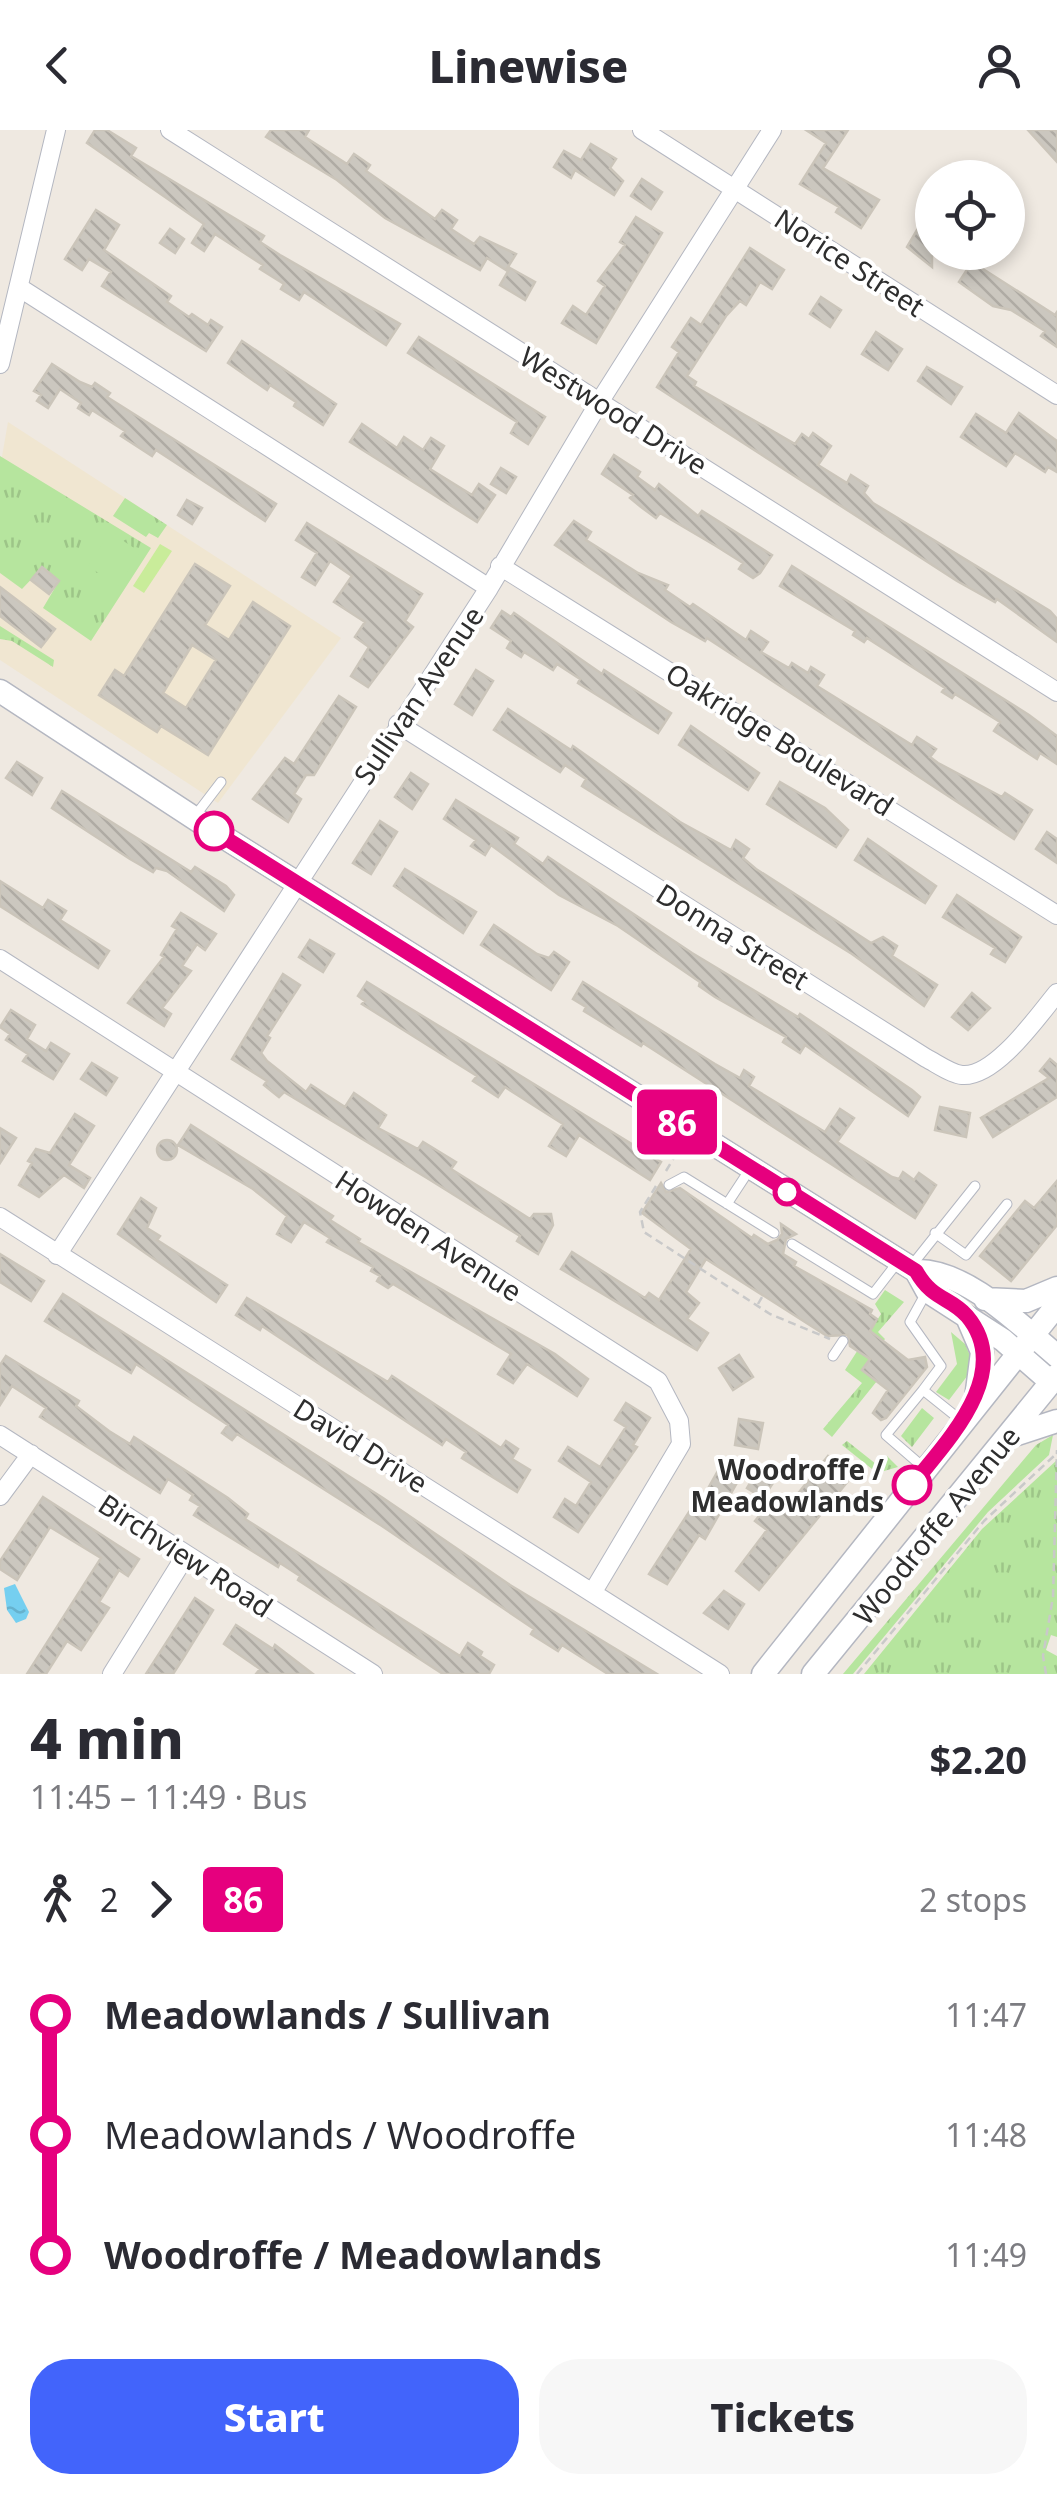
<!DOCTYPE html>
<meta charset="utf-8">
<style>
body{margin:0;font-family:"Noto Sans",sans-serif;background:#f7f7f7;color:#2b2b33;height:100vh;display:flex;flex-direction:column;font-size:38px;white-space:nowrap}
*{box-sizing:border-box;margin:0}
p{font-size:32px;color:#7c7c81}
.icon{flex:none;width:55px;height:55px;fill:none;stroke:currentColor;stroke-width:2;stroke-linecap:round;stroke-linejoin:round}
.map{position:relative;height:1544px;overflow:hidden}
.side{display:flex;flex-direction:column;background:#fff;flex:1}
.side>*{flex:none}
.badge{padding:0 20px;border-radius:8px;font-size:35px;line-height:65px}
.tools{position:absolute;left:915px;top:30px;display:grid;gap:20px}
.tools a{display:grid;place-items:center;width:110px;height:110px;border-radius:50%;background:#fff;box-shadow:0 5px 15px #0003;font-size:50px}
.map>.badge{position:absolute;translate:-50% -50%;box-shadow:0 0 0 5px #fff}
.legs{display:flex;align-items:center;gap:15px;height:110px;padding:0 30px;font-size:32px}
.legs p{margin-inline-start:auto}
.headline{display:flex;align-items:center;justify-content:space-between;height:170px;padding:0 30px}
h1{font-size:55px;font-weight:800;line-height:75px}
.action{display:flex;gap:20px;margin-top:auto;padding:20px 30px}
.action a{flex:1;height:115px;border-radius:40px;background:#4264fb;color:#fff;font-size:40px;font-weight:800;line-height:115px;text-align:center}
.action a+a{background:#f7f7f7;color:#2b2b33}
ul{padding:0 30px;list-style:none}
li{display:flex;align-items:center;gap:35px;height:120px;font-size:38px}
li i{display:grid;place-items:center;width:15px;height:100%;margin:0 12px;background:currentColor}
li i::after{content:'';width:25px;height:25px;margin:-12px;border:8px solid;border-radius:50%;background:#fff}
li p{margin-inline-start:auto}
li:first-child i{background:linear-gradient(#0000 50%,currentColor 0)}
li:last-child i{background:linear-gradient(currentColor 50%,#0000 0)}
header{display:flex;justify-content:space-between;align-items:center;height:130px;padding:0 30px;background:#fff;font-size:45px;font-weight:800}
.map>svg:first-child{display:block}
.education{fill:#f0e6d1}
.grass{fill:url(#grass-tufts)}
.park{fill:#b6e59e}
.pitch{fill:#c9ec9a}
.water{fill:url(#water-ripples)}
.building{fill:url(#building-back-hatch);stroke:#cbc5ba;stroke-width:2.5;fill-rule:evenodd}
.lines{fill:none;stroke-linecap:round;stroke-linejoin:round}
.service-casing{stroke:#b4b7c1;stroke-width:11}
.minor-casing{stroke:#b4b7c1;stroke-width:20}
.secondary-casing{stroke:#b4b7c1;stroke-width:25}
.path{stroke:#c9c9c9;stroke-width:2.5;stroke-dasharray:8 5;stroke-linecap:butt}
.service{stroke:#fff;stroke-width:9}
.minor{stroke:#fff;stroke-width:18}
.secondary{stroke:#fff;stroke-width:22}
.line-1-casing{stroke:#fff;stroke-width:22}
.line-1{stroke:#e6007e;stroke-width:15}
.stop-1-dot{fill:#fff;stroke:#e6007e;stroke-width:5}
.labels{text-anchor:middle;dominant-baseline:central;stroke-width:8;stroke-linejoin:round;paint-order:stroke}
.street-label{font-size:28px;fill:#2e2e2e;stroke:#fff}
.stop-label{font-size:28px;font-weight:bold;fill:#2e2e2e;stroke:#fff;text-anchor:end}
</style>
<header><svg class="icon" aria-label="back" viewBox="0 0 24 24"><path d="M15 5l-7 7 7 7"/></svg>Linewise<svg class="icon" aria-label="person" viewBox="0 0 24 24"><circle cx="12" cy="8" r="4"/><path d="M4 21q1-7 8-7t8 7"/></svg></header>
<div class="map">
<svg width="1057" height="1544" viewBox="0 0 1057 1544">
<defs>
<pattern id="grass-tufts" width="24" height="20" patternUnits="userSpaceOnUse" patternTransform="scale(2.5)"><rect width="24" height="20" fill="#b6e59e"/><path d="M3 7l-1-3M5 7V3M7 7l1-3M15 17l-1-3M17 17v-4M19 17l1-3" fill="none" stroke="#9dc588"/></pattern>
<pattern id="water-ripples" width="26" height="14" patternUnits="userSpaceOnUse" patternTransform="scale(2.5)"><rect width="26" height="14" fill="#75cff0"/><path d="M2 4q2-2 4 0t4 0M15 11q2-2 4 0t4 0" fill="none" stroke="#66b2ce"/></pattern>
<pattern id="building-back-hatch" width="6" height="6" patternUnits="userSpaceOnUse" patternTransform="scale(2.5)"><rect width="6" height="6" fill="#cbc7bf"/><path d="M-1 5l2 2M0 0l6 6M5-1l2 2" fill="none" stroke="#afaba4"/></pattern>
</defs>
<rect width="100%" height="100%" fill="#efe9e1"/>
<path class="education" d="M 8,292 L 341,508 L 218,673 L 0,530 L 0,338 Z"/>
<path class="grass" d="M 0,326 L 151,418 L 91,511 L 43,478 L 59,451 L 43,437 L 22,459 L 0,443 Z
M 125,368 L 167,395 L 158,408 L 149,403 L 146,407 L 113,386 Z
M 0,496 L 54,530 L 53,537 L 12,511 L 0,509 Z
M 885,1160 L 904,1172 L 878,1202 L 885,1209 L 862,1239 L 877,1251 L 832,1307 L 823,1299 L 862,1253 L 845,1240 L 881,1184 L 875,1174 Z
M 951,1202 L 965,1214 L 972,1230 L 968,1245 L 949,1270 L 936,1262 L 957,1234 Z
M 922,1278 L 934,1288 L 912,1317 L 901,1306 Z
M 1053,1305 L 1049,1325 L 988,1382 L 853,1544 L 843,1544 L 1036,1315 Z
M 847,1311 L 876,1334 L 887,1326 L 898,1337 L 877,1343 L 842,1315 Z
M 1057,1330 L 1057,1507 L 1051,1505 L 1046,1520 L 1057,1526 L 1057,1544 L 864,1544 L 982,1399 Z"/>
<path class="park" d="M 110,402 L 140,422 L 118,456 L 88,436 Z"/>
<path class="pitch" d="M 160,414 L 172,421 L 144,463 L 133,456 Z"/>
<path class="water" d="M 15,1454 L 29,1482 L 26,1489 L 16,1493 L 7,1480 L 4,1458 Z"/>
<path class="building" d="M 95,0 L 107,0 L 136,18 L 131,26 L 264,106 L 260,112 L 280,125 L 400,194 L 386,215 L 304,162 L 299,170 L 281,159 L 284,154 L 260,139 L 263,135 L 215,104 L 204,121 L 192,113 L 204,94 L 87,13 Z
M 271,0 L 309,0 L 305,7 L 347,34 L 354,24 L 370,35 L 366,41 L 435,89 L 442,80 L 457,90 L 451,99 L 474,114 L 480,107 L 516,124 L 506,140 L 487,128 L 480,140 L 385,88 L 337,50 L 266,7 Z
M 806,0 L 848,0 L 823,38 L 879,70 L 861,98 L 836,82 L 839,77 L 800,54 L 826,13 Z
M 1028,0 L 1057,0 L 1057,32 Z
M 591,14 L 616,29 L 610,38 L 623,51 L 614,65 L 575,40 L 571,48 L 554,37 L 564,21 L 581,30 Z
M 642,49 L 662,62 L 651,79 L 631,66 Z
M 96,80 L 119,95 L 104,120 L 171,166 L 167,172 L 189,187 L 192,184 L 208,195 L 211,190 L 222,197 L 206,221 L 102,156 L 111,142 L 89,129 L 82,140 L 65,129 Z
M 636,87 L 662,103 L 596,213 L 562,193 L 573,176 L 586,185 L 605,156 L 598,151 L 625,115 L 620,112 Z
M 170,99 L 184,109 L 175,123 L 160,113 Z
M 917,100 L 930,108 L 932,105 L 932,137 L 907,117 Z
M 750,118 L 784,140 L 772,159 L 760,152 L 746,175 L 740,171 L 726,186 L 687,246 L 696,252 L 694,256 L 795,314 L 802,304 L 809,309 L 813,303 L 831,316 L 818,335 L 847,353 L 851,345 L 868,356 L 864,363 L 873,373 L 1050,481 L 1057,489 L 1057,512 L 997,469 L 995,472 L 957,451 L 657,257 L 679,222 L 672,217 L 691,188 L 701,195 Z
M 972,132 L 1055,185 L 1057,182 L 1057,217 L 1041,206 L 1045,201 L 1011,180 L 993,176 L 959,152 Z
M 510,138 L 535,152 L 525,170 L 500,155 Z
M 821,167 L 841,180 L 830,197 L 810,184 Z
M 876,202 L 902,219 L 888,240 L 862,224 Z
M 419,207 L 545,287 L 528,314 L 511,303 L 517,292 L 408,223 Z
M 242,211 L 336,274 L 323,295 L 294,276 L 296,272 L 270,255 L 267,260 L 228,233 Z
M 52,234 L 80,252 L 92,257 L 95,253 L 110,263 L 107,267 L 276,374 L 265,391 L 156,320 L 152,326 L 138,317 L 121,306 L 125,301 L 92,280 L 89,285 L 78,278 L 81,273 L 60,259 L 48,278 L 37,271 L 41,265 L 34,261 Z
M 927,237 L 962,257 L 951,274 L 918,251 Z
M 1019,283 L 1057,311 L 1057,342 L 1048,337 L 1045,342 L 1015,323 L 1006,336 L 961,307 L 976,284 L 1006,303 Z
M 362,294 L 397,318 L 404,307 L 423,320 L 431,308 L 444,316 L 430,339 L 472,365 L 479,354 L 495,365 L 477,392 L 350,312 Z
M 614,325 L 640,342 L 637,347 L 655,360 L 659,354 L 698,386 L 702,381 L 772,425 L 760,443 L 753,448 L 739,439 L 743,433 L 716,416 L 660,383 L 656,388 L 641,377 L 630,368 L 633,365 L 602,344 Z
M 501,338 L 516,347 L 506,363 L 491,354 Z
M 187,370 L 202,378 L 192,394 L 178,385 Z
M 574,391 L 591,402 L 586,410 L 638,443 L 668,455 L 665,460 L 690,477 L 693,474 L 746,510 L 751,501 L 768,512 L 761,522 L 789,538 L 792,533 L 808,543 L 811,537 L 824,545 L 817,556 L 912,615 L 917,607 L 936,619 L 930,627 L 938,633 L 1002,667 L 1005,663 L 1032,680 L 1014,709 L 707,508 L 705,511 L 671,492 L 555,415 Z
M 307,393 L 422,464 L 405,491 L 413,497 L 368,557 L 351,546 L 369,517 L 355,507 L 365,492 L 334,472 L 352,446 L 330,431 L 315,455 L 302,447 L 317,423 L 296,410 Z
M 195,434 L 230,456 L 205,495 L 229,510 L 253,472 L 290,496 L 208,625 L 161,596 L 157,602 L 99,565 L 115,540 L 124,546 ZM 192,515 L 216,530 L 186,578 L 163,563 Z
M 792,436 L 1029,585 L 1057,606 L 1057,634 L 1040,623 L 1037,629 L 994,601 L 1000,592 L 955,564 L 952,568 L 942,562 L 945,558 L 867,508 L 864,512 L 853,505 L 855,501 L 780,456 Z
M 42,437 L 59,451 L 49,464 L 31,450 Z
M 0,457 L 55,499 L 41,517 L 0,486 Z
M 502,481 L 511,487 L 514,483 L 602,544 L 604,540 L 671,583 L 658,603 L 578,553 L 580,549 L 557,534 L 553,540 L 524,522 L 521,527 L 507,518 L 511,511 L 491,498 Z
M 476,540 L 493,551 L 472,585 L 455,574 Z
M 339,566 L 356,577 L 314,645 L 306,645 L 294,664 L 301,669 L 288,692 L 253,669 L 285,628 L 294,634 Z
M 508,579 L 571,620 L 573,616 L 680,692 L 731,720 L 736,710 L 749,719 L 743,728 L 756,739 L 871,813 L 883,807 L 897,816 L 892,826 L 937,855 L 924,876 L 852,824 L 582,656 L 586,649 L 565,635 L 560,642 L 494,600 Z
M 691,596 L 759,643 L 748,660 L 679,615 Z
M 17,632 L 42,648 L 32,665 L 6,648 Z
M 411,643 L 428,654 L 412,679 L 395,667 Z
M 780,652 L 825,678 L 848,700 L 836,717 L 767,674 Z
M 62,661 L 191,742 L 195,737 L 226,756 L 234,765 L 224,781 L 167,741 L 156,738 L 153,742 L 130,729 L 52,678 Z
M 456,670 L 518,708 L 514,714 L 543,734 L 548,727 L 692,823 L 798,887 L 800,884 L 912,960 L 920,967 L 908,986 L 805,915 L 800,923 L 783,912 L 786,907 L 715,867 L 699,856 L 700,852 L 618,796 L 559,765 L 491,715 L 485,725 L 471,716 L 476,710 L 444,689 Z
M 380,691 L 397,702 L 371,744 L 353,733 Z
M 1047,702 L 1057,709 L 1057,733 L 1036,719 Z
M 868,709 L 936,756 L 925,773 L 855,730 Z
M 405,739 L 476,782 L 463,803 L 394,756 Z
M 0,751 L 43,778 L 48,770 L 66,781 L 60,790 L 109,821 L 98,838 L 0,776 Z
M 957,765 L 1021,807 L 1005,832 L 991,824 L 995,818 L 943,787 Z
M 181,783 L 216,804 L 205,820 L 197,814 L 182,836 L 191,841 L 162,878 L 171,884 L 164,896 L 128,873 L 164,827 L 161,825 L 177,799 L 172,796 Z
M 494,795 L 537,824 L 549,828 L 554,822 L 569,832 L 551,860 L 481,815 Z
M 310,810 L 334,824 L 323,842 L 299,827 Z
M 283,844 L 300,855 L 267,906 L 270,908 L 261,923 L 267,931 L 306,962 L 311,955 L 345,977 L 354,963 L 386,985 L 378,998 L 418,1019 L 423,1012 L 456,1032 L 451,1039 L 530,1089 L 534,1084 L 551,1084 L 553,1095 L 538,1124 L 517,1111 L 520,1106 L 427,1048 L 284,962 L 279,967 L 264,955 L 267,951 L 232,929 Z
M 367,852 L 661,1032 L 650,1050 L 579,1005 L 566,1026 L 549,1016 L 563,994 L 505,957 L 498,967 L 473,951 L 477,946 L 362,874 L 365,871 L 358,866 Z
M 583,852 L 715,934 L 740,948 L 744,940 L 754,947 L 749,956 L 825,1002 L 840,979 L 854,988 L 837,1012 L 892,1047 L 899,1049 L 903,1042 L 914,1050 L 919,1043 L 936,1055 L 915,1088 L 643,913 L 641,916 L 584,881 L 586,877 L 573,869 Z
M 972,863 L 990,878 L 968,900 L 952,887 Z
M 11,880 L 35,895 L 27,909 L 46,921 L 51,913 L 69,924 L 53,949 L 23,931 L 28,924 L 6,910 L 10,904 L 0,897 Z
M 1050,929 L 1057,935 L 1057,967 L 993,1007 L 981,988 L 1049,948 L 1040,941 Z
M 92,933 L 117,948 L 106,965 L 81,949 Z
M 940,977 L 970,983 L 966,1007 L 935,1000 Z
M 75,984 L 94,996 L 69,1035 L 90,1048 L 84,1058 L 64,1045 L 39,1067 L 19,1055 L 32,1033 L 28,1031 L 36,1019 L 50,1023 Z
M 191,995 L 333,1086 L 330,1090 L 360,1109 L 358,1112 L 555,1224 L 588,1249 L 577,1266 L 527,1234 L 513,1253 L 498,1244 L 511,1224 L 393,1154 L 388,1158 L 377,1151 L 380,1146 L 371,1141 L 373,1137 L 327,1112 L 330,1108 L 304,1092 L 291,1112 L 277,1104 L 287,1086 L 253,1059 L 178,1015 Z
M 0,998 L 16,1008 L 0,1033 Z
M157 1020a10 10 0 1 1 20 0a10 10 0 1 1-20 0Z
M 1057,1051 L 1057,1095 L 1011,1151 L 980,1126 L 1025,1071 L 1034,1078 Z
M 661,1053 L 666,1062 L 680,1058 L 752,1108 L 754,1105 L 768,1114 L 777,1110 L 782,1104 L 781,1094 L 796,1104 L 786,1109 L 783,1124 L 796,1132 L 794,1136 L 872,1180 L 870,1184 L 877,1189 L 870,1201 L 908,1230 L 925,1227 L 927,1237 L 886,1288 L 881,1290 L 873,1283 L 888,1260 L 862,1240 L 870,1229 L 850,1216 L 848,1205 L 827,1206 L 706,1129 L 686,1162 L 699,1173 L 687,1189 L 708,1203 L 697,1220 L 561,1139 L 572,1122 L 645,1168 L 649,1163 L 659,1170 L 691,1119 L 642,1083 Z
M 141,1068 L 156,1078 L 147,1098 L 160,1106 L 157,1110 L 227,1155 L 216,1172 L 118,1104 Z
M 0,1124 L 44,1151 L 31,1171 L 0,1152 Z
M 63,1164 L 383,1368 L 510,1455 L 657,1544 L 608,1544 L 562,1515 L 558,1521 L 531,1504 L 534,1499 L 382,1396 L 237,1304 L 232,1310 L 222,1303 L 228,1295 L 136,1234 L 131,1243 L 45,1191 Z
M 247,1168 L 388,1252 L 392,1246 L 501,1318 L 506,1311 L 518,1319 L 512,1329 L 530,1340 L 517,1362 L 462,1328 L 466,1322 L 446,1309 L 442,1315 L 262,1196 L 260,1200 L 236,1185 Z
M 739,1225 L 753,1247 L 733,1260 L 719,1238 Z
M 6,1226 L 79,1271 L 76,1276 L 109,1301 L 130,1314 L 134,1307 L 228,1368 L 248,1384 L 245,1389 L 460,1526 L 468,1513 L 482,1522 L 480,1526 L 494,1535 L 489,1544 L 443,1544 L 298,1450 L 300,1446 L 280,1433 L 278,1437 L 194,1385 L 200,1376 L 190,1370 L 193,1365 L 168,1349 L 160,1363 L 40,1287 L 46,1278 L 12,1256 L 0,1275 L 0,1235 Z
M 626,1273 L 650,1288 L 633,1315 L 637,1317 L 578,1402 L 554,1387 L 565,1369 L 576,1376 L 591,1352 L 559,1331 L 568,1317 L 600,1337 L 626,1297 L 615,1290 Z
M 739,1289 L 763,1293 L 758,1319 L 735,1315 Z
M 828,1326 L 853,1345 L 759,1460 L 736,1441 L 767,1400 L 755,1391 L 771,1371 L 784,1381 Z
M 719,1339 L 738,1351 L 705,1409 L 699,1405 L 667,1454 L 649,1444 L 689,1382 L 693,1385 Z
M 758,1340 L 775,1350 L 763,1368 L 747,1358 Z
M 43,1367 L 139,1429 L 128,1446 L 119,1440 L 99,1472 L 109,1478 L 81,1520 L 67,1511 L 46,1544 L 27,1544 L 101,1428 L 50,1397 L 17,1450 L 0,1439 L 0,1431 Z
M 724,1461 L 744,1474 L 728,1499 L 704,1483 Z
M 195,1468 L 213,1480 L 182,1530 L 173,1544 L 146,1544 Z
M 236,1495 L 273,1519 L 275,1515 L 313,1544 L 256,1544 L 260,1539 L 224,1514 Z"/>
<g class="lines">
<defs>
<path id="service" d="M 195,686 L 221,652
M 669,1055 L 684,1047 L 774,1103
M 727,1074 L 750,1039
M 935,1103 L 966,1125 L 1007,1074
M 792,1114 L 873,1164 L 897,1133
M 912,1135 L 975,1056
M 833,1226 L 843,1211
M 923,1260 L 941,1236 L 910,1192 L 926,1163
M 923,1337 L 886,1305 L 923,1260 L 963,1292"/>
<path id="minor" d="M 170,0 L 1057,562
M 642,0 L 1057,265
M 20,158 L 489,458
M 0,234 L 56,0
M 500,436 L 1057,785
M 398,594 L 926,928 C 936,933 951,944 962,945 C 995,948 1038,886 1057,863
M 0,829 L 658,1251 L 679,1291 L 681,1314 L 594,1460
M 0,1087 L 720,1544
M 57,1125 L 489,458 L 600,271 L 772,0
M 0,1305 L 373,1544
M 0,1366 L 31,1324
M 112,1544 L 186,1425"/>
<path id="secondary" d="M 0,561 L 214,701 L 916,1141 L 927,1161 L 1003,1210 L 1051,1252
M 916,1141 C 965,1139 1020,1195 1057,1226
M 985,1169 L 1026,1171 L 1057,1158
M 967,1187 L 982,1222 L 975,1276
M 1008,1307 L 1057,1291
M 763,1544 L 1057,1175
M 813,1544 L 1057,1245"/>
</defs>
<use href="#service" class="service-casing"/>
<use href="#minor" class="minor-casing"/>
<use href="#secondary" class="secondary-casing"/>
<path class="path" d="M 666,1041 L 678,1021
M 656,1056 L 640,1082 L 644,1102 L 770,1184 L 830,1209
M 758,1174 L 762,1167
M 857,1544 L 984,1391 L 1055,1325
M 1046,1544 L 1043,1526 L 1053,1467 L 1057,1320"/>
<use href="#service" class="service"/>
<use href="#minor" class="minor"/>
<use href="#secondary" class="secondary"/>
</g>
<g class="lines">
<defs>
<path id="line-1" d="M 214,701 L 916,1141 C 933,1171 949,1166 967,1186 C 1015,1243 946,1312 912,1355"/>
</defs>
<use href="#line-1" class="line-1-casing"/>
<use href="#line-1" class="line-1"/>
</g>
<g class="stop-1-dot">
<circle cx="214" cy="701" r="18"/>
<circle cx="787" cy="1062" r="12"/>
<circle cx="912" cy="1355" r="18"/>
</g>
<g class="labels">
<g class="street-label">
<text transform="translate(850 132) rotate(33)">Norice Street</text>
<text transform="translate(614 280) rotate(32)">Westwood Drive</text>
<text transform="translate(418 565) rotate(-56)">Sullivan Avenue</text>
<text transform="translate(780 609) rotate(32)">Oakridge Boulevard</text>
<text transform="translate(733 806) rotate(32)">Donna Street</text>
<text transform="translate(429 1105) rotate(33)">Howden Avenue</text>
<text transform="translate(361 1315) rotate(32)">David Drive</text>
<text transform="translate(936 1395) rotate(-51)">Woodroffe Avenue</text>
<text transform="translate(186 1425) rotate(33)">Birchview Road</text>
</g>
<g class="stop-label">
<text x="884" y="1339">Woodroffe /<tspan x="884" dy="32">Meadowlands</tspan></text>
</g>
</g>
</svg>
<div class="tools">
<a><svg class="icon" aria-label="locate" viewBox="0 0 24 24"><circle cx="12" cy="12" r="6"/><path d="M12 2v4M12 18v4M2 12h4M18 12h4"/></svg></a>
</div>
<b class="badge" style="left:677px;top:992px;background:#e6007e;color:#fff">86</b>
</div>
<section class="side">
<div class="headline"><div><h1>4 min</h1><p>11:45 – 11:49 · Bus</p></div><b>$2.20</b></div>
<div class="legs"><svg class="icon" aria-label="walk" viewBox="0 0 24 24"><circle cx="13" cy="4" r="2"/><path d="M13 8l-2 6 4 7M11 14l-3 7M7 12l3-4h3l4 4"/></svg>2<svg class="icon" aria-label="forward" viewBox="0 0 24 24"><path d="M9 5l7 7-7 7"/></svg><b class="badge" style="background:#e6007e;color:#fff">86</b><p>2 stops</p></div>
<ul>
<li><i style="color:#e6007e"></i><b>Meadowlands / Sullivan</b><p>11:47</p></li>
<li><i style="color:#e6007e"></i><span>Meadowlands / Woodroffe</span><p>11:48</p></li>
<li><i style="color:#e6007e"></i><b>Woodroffe / Meadowlands</b><p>11:49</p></li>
</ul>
<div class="action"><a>Start</a><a>Tickets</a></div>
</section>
